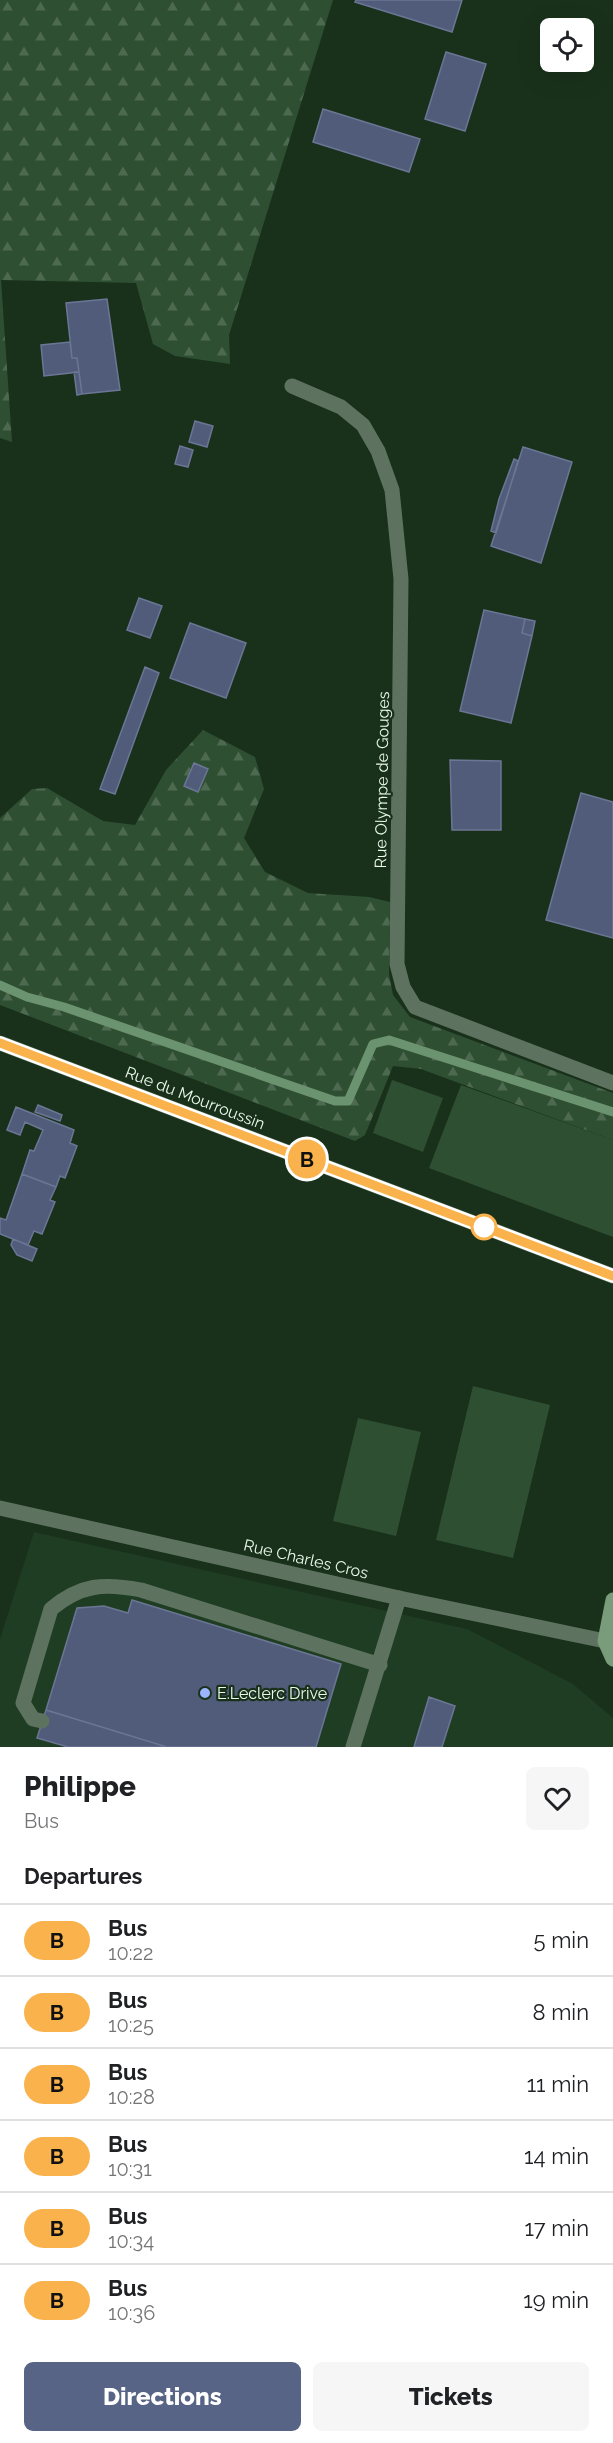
<!DOCTYPE html>
<style>
body{margin:0;font-family:Raleway,sans-serif;background:#f6f6f6;color:#202124;height:100vh;display:flex;flex-direction:column;font-size:22px;white-space:nowrap}
*{box-sizing:border-box;margin:0}
p{font-size:20px;color:#757577}
.icon{flex:none;width:33px;height:33px;fill:none;stroke:currentColor;stroke-width:2;stroke-linecap:round;stroke-linejoin:round}
.map{position:relative;height:1747px;overflow:hidden}
.sheet{display:flex;flex-direction:column;background:#fff;flex:1}
.sheet>*{flex:none}
.badge{padding:0 12px;border-radius:20px;font-size:21px;line-height:39px}
.controls{position:absolute;left:540px;top:18px;display:grid;gap:12px}
.controls a{display:grid;place-items:center;width:54px;height:54px;border-radius:9px;background:#fff;box-shadow:0 6px 24px #0002;font-size:30px}
.map>.badge{position:absolute;translate:-50% -50%;box-shadow:0 0 0 3px #fff}
h2{padding:0 24px;font-size:22px;line-height:54px}
.round{display:grid;place-items:center;flex:none;width:63px;height:63px;border-radius:9px;background:#f6f6f6}
.headline{display:flex;align-items:center;justify-content:space-between;height:102px;padding:0 24px}
h1{font-size:28px;font-weight:800;line-height:45px}
.cta{display:flex;gap:12px;margin-top:auto;padding:12px 24px}
.cta a{flex:1;height:69px;border-radius:9px;background:#576486;color:#fff;font-size:24px;font-weight:800;line-height:69px;text-align:center}
.cta a+a{background:#f6f6f6;color:#202124}
ul{padding:0;list-style:none}
li{display:flex;align-items:center;gap:18px;height:72px;padding:0 24px;border-top:2px solid #e0e0e0}
li div{flex:1}
li b{display:block;font-size:22px}
li em{font-style:normal}
li .badge{min-width:66px;font-weight:700;text-align:center}
.map>svg:first-child{display:block}
.built{fill:#1f3d22}
.green{fill:#2f4f32}
.forest{fill:url(#forest-firs)}
.lines{fill:none;stroke-linecap:round;stroke-linejoin:round}
.stream{stroke:#6b9370;stroke-width:9}
.building{fill:#505c79;stroke:#6b7695;stroke-width:1.5}
.lane{stroke:#5d735f;stroke-width:15}
.street{stroke:#5d735f;stroke-width:15}
.secondary{stroke:#799c7b;stroke-width:15}
.line-casing{stroke:#fff;stroke-width:14}
.line{stroke:#fab24c;stroke-width:9}
.stop-dot{fill:#fff;stroke:#fab24c;stroke-width:3}
.poi-dot{fill:#9ab5fd;stroke:#19311b;stroke-width:2}
.labels{text-anchor:middle;dominant-baseline:central;stroke-width:4.5;stroke-linejoin:round;paint-order:stroke}
.street-label{font-size:16px;fill:#eafaeb;stroke:#19311b}
.poi-label{font-size:16px;fill:#eafaeb;stroke:#19311b;text-anchor:start}
</style>
<div class="map">
<svg width="613" height="1747" viewBox="0 0 613 1747">
<defs>
<pattern id="forest-firs" width="22" height="20" patternUnits="userSpaceOnUse" patternTransform="scale(1.5)"><rect width="22" height="20" fill="#2f4f32"/><path d="M5 1l3.5 6h-7zM16 11l3.5 6h-7z" fill="#4d6950"/></pattern>
</defs>
<rect width="100%" height="100%" fill="#19311b"/>
<path class="built" d="M 34,1532 L 467,1629 L 573,1684 L 613,1718 L 613,1747 L 0,1747 L 0,1639 Z"/>
<path class="green" d="M 392,1080 L 443,1098 L 423,1152 L 373,1133 Z
M 461,1085 L 613,1140 L 613,1237 L 429,1168 Z
M 473,1386 L 550,1405 L 513,1558 L 436,1540 Z
M 358,1418 L 421,1432 L 396,1536 L 333,1521 Z"/>
<path class="forest" d="M 0,0 L 333,0 L 229,335 L 230,364 L 175,356 L 153,344 L 136,283 L 1,280 L 12,442 L 0,438 Z
M 203,730 L 255,757 L 264,789 L 244,838 L 265,872 L 308,893 L 369,897 L 390,902 L 389,974 L 393,995 L 410,1017 L 613,1093 L 613,1140 L 421,1069 L 393,1066 L 365,1135 L 355,1141 L 0,1005 L 0,818 L 32,789 L 47,788 L 103,821 L 135,825 L 166,770 Z"/>
<g class="lines">
<path class="stream" d="M 0,985 L 27,997 L 64,1007 L 335,1101 L 348,1101 L 373,1044 L 389,1040 L 613,1112"/>
</g>
<path class="building" d="M 356,0 L 462,0 L 452,32 L 355,2 Z
M 446,52 L 486,64 L 465,131 L 425,119 Z
M 323,109 L 420,139 L 409,172 L 313,142 Z
M 107,299 L 120,390 L 82,394 L 77,358 L 72,358 L 66,303 Z
M 70,342 L 72,358 L 77,358 L 79,372 L 44,376 L 41,345 Z
M 74,372 L 79,372 L 82,394 L 77,395 Z
M 195,421 L 213,426 L 207,447 L 189,442 Z
M 180,446 L 193,450 L 188,467 L 175,464 Z
M 523,447 L 572,462 L 541,563 L 491,546 Z
M 514,459 L 518,461 L 496,533 L 491,531 L 499,499 Z
M 139,598 L 162,606 L 150,638 L 127,630 Z
M 484,610 L 525,619 L 522,633 L 532,636 L 511,723 L 460,711 Z
M 525,619 L 535,621 L 532,636 L 522,633 Z
M 190,623 L 246,643 L 226,698 L 170,678 Z
M 145,667 L 159,673 L 115,794 L 100,789 Z
M 450,760 L 501,761 L 501,830 L 452,830 Z
M 194,763 L 208,769 L 198,792 L 184,786 Z
M 581,793 L 613,802 L 613,938 L 546,920 Z
M 38,1105 L 62,1115 L 60,1121 L 35,1112 Z
M 16,1107 L 74,1130 L 70,1143 L 77,1146 L 65,1178 L 60,1176 L 56,1187 L 22,1174 L 30,1150 L 34,1151 L 43,1130 L 25,1122 L 20,1135 L 7,1130 Z
M 22,1174 L 56,1187 L 50,1200 L 55,1202 L 42,1234 L 34,1231 L 28,1245 L 0,1234 L 0,1218 L 6,1220 Z
M 13,1239 L 37,1249 L 32,1261 L 17,1255 L 11,1245 Z
M 132,1600 L 341,1664 L 316,1747 L 167,1747 L 46,1710 L 77,1608 L 104,1606 L 128,1613 Z
M 429,1697 L 455,1706 L 442,1747 L 414,1747 Z
M 46,1710 L 167,1747 L 68,1747 L 37,1738 Z"/>
<g class="lines">
<path class="lane" d="M 42,1721 L 33,1719 L 23,1703 L 51,1609 C 81,1584 104,1583 141,1590 L 380,1665
M 353,1747 L 399,1598"/>
<path class="street" d="M 292,386 L 341,407 L 363,425 L 378,451 L 392,490 L 401,579 L 397,964 L 403,987 L 415,1007 L 613,1083
M 0,1043 L 613,1276
M 0,1508 L 399,1598 L 605,1641"/>
<path class="secondary" d="M 613,1600 L 605,1641 L 613,1659"/>
</g>
<g class="lines">
<defs>
<path id="line" d="M 0,1043 L 613,1276"/>
</defs>
<use href="#line" class="line-casing"/>
<use href="#line" class="line"/>
</g>
<circle class="stop-dot" cx="484" cy="1227" r="12"/>
<circle class="poi-dot" cx="205" cy="1693" r="6"/>
<g class="labels">
<g class="street-label">
<text transform="translate(382 780) rotate(-89)">Rue Olympe de Gouges</text>
<text transform="translate(195 1098) rotate(21)">Rue du Mourroussin</text>
<text transform="translate(306 1559) rotate(13)">Rue Charles Cros</text>
</g>
<g class="poi-label">
<text x="217" y="1693">E.Leclerc Drive</text>
</g>
</g>
</svg>
<div class="controls">
<a><svg class="icon" aria-label="locate" viewBox="0 0 24 24"><circle cx="12" cy="12" r="6"/><path d="M12 2v4M12 18v4M2 12h4M18 12h4"/></svg></a>
</div>
<b class="badge" style="left:307px;top:1159px;background:#fab24c;color:#111">B</b>
</div>
<section class="sheet">
<div class="headline"><div><h1>Philippe</h1><p>Bus</p></div><a class="round"><svg class="icon" aria-label="heart" viewBox="0 0 24 24"><path d="M12 20l-8-8c-3-5 5-10 8-4 3-6 11-1 8 4z"/></svg></a></div>
<h2>Departures</h2>
<ul>
<li><span class="badge" style="background:#fab24c;color:#111">B</span><div><b>Bus</b><p>10:22</p></div><em>5 min</em></li>
<li><span class="badge" style="background:#fab24c;color:#111">B</span><div><b>Bus</b><p>10:25</p></div><em>8 min</em></li>
<li><span class="badge" style="background:#fab24c;color:#111">B</span><div><b>Bus</b><p>10:28</p></div><em>11 min</em></li>
<li><span class="badge" style="background:#fab24c;color:#111">B</span><div><b>Bus</b><p>10:31</p></div><em>14 min</em></li>
<li><span class="badge" style="background:#fab24c;color:#111">B</span><div><b>Bus</b><p>10:34</p></div><em>17 min</em></li>
<li><span class="badge" style="background:#fab24c;color:#111">B</span><div><b>Bus</b><p>10:36</p></div><em>19 min</em></li>
</ul>
<div class="cta"><a>Directions</a><a>Tickets</a></div>
</section>
